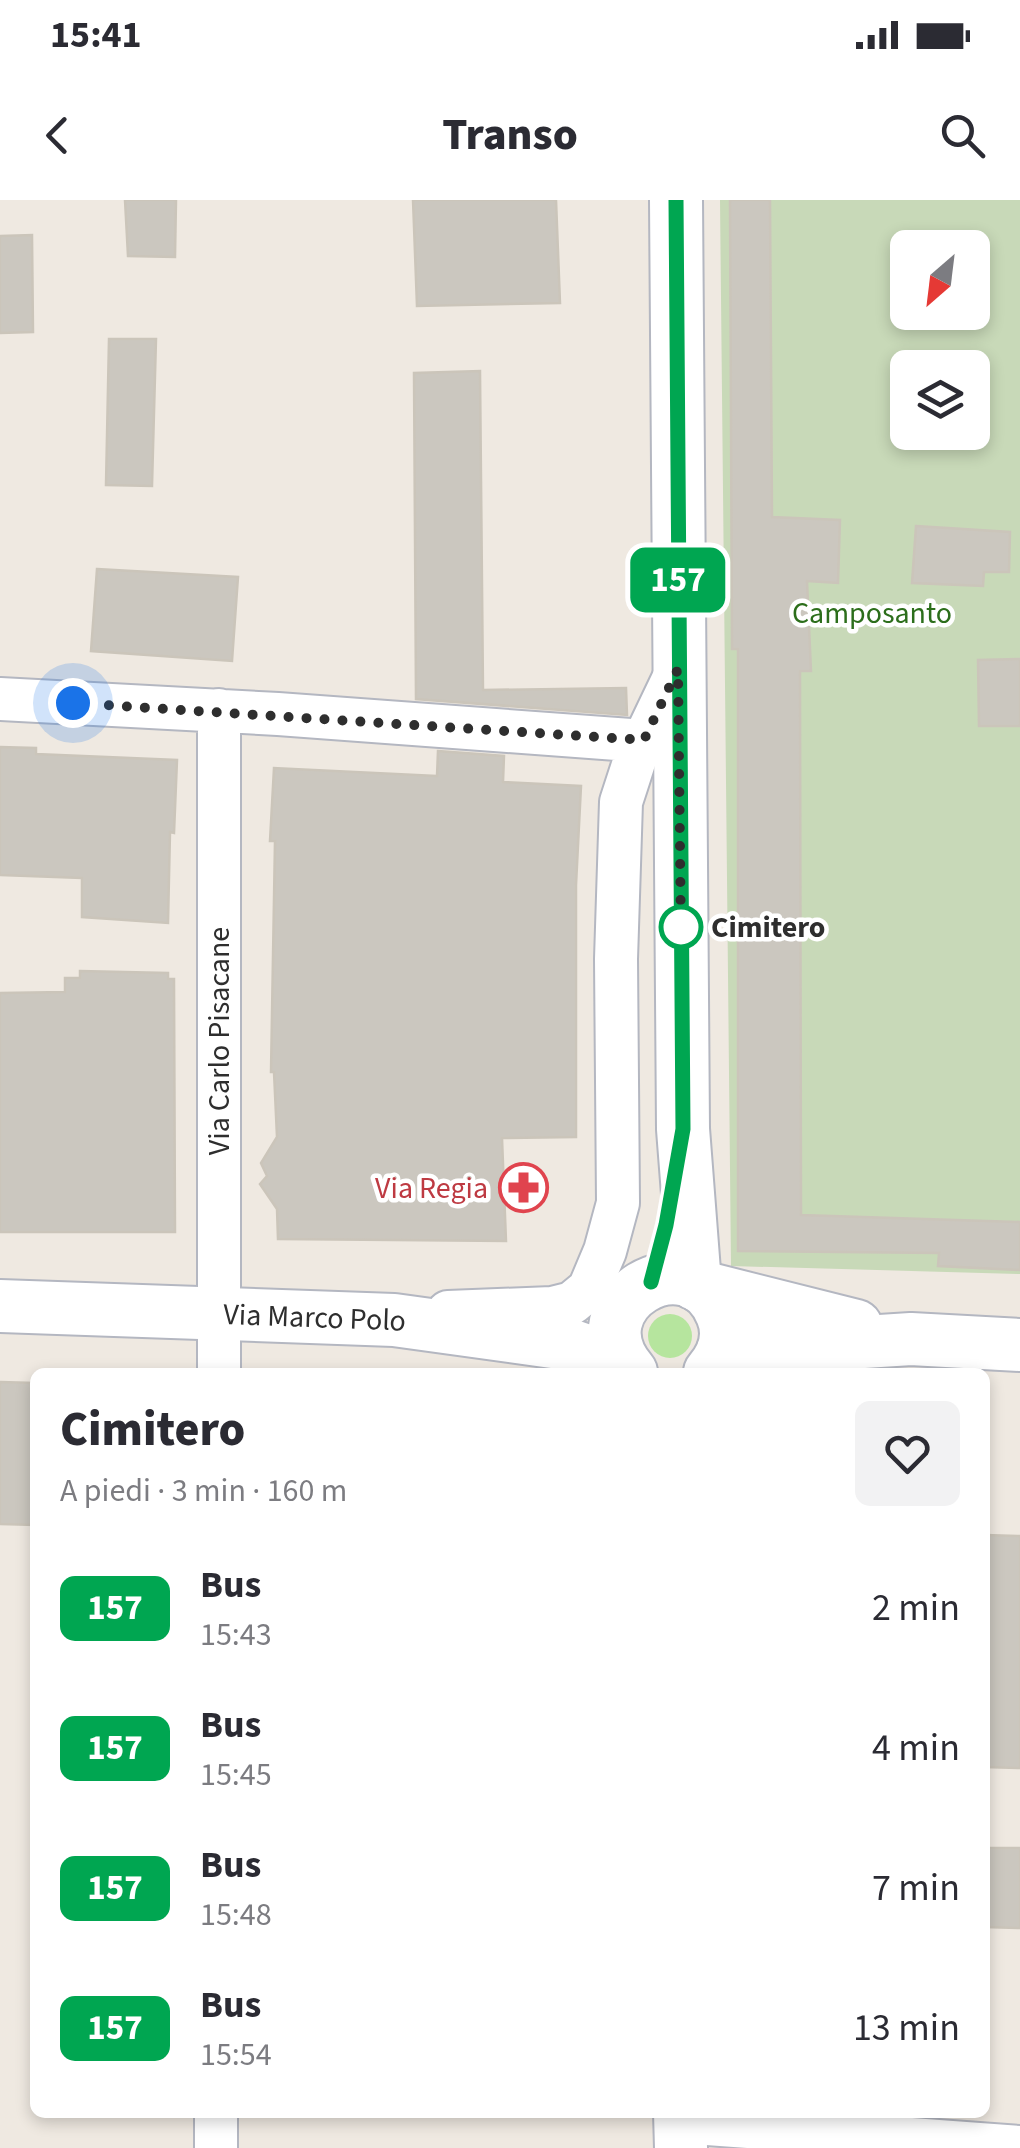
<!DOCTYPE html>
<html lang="it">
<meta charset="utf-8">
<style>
body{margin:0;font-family:"Source Sans 3",sans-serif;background:#f2f2f3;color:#2b2b33;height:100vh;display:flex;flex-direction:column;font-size:38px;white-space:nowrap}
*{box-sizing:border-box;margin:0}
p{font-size:32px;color:#7c7c81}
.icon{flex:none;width:55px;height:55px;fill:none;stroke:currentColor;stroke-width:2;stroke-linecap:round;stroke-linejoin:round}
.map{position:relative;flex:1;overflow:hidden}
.sheet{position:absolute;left:30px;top:1168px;width:960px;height:750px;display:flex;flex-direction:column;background:#fff;border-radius:15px;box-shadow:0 5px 15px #0003}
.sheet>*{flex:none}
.badge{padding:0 20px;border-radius:15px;font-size:35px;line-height:65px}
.needle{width:65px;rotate:208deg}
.fabs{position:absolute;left:890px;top:30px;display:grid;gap:20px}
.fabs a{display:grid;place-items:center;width:100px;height:100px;border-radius:15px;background:#fff;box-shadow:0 5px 15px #0003;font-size:50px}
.you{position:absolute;width:50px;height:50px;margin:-25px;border:8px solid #fff;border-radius:50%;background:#1a73e8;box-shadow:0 0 0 15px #1a73e833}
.map>.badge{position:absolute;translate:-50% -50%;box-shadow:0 0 0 5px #fff}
.round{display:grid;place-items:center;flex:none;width:105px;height:105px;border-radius:15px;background:#f2f2f3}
.head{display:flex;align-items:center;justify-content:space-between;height:170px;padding:0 30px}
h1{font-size:48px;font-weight:800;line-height:75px}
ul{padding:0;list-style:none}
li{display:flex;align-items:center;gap:30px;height:140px;padding:0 30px}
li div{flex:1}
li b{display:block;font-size:38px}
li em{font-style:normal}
li .badge{min-width:110px;font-weight:700;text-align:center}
.status{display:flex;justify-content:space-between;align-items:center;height:70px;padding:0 50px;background:#fff;direction:ltr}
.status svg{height:28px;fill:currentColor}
header{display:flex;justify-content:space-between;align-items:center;height:130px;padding:0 30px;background:#fff;font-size:45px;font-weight:800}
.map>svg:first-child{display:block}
.green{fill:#b6e59e}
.cemetery{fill:#c8d9b8;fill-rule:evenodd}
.building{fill:#cbc7bf;stroke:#cbc5ba;stroke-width:2.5}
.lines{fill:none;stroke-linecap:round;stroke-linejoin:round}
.minor-casing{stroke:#b4b7c1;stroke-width:46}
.tertiary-casing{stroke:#b4b7c1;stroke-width:56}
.minor{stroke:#fff;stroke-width:42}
.tertiary{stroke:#fff;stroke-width:52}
.line-casing{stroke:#fff;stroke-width:22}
.line{stroke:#00a651;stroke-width:15}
.walk{stroke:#2e2e2e;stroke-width:10;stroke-dasharray:0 18}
.stop-dot{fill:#fff;stroke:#00a651;stroke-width:5}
.labels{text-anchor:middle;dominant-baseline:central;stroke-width:9;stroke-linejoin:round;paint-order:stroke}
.park-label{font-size:30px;fill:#2c6e1b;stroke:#fff}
.stop-label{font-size:30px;font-weight:bold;fill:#2e2e2e;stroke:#fff;text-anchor:start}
.street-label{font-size:30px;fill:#2e2e2e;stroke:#fff}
.health-label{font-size:30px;fill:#be3a42;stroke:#fff;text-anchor:end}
</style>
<div class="status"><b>15:41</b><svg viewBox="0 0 49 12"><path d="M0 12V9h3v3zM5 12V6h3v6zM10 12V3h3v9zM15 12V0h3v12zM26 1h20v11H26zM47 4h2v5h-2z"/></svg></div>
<header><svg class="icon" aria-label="back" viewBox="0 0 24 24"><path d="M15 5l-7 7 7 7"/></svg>Transo<svg class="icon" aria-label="search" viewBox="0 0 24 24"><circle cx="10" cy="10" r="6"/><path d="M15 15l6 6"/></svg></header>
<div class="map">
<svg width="1020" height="1948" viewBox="0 0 1020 1948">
<rect width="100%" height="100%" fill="#efe9e1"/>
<path class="green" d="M648 1136a22 22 0 1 1 44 0a22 22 0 1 1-44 0Z"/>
<path class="cemetery" d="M 720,0 L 1020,0 L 1020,1074 L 731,1066 ZM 908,48 L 972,48 L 972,112 L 908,112 ZM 908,168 L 972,168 L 972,232 L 908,232 Z"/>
<path class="building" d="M 125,0 L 176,0 L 175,57 L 128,56 Z
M 413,0 L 556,0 L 560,103 L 417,106 Z
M 730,0 L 770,0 L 772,317 L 840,320 L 838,383 L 807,381 L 811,471 L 800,471 L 801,1015 L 1020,1022 L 1020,1070 L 938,1066 L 939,1053 L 738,1051 L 738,449 L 732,449 Z
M 32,35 L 33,132 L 0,133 L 0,36 Z
M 109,139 L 156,139 L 152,286 L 106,285 Z
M 480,171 L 483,490 L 626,488 L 627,515 L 416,499 L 414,173 Z
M 916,326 L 1010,332 L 1009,372 L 984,372 L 983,386 L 912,383 Z
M 97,369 L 238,377 L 232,461 L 91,451 Z
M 1020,459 L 1020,526 L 979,526 L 978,460 Z
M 0,547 L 36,548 L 36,554 L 177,560 L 174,633 L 170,632 L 168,723 L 82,717 L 82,678 L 0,675 Z
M 438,551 L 504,556 L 503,582 L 581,586 L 576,685 L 576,937 L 502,938 L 506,1041 L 278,1039 L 277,1009 L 260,984 L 267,976 L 261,963 L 277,937 L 274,872 L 271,872 L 275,641 L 270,641 L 274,568 L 437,576 Z
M 80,771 L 168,773 L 168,779 L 174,779 L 175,1032 L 0,1032 L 0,793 L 65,792 L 65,778 L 80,778 Z
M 0,1182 L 35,1183 L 35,1325 L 0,1324 Z
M 985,1335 L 1020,1336 L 1020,1568 L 985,1567 Z
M 985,1648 L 1020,1648 L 1020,1728 L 985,1727 Z"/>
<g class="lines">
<defs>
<path id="minor" d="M 0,499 L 278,514 L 644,541
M 219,510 L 219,1172
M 448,1112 L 552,1108 L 572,1103 L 589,1089 L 605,1051 L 618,1003 L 616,759 L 621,602 L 635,559 L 678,469
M 680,1922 L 1020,1947
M 216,1948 L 216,1912"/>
<g id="tertiary">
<path d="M 676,0 L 683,929 L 695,1084"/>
<path d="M 701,1087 L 856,1126"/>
<path id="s1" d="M 0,1106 L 394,1120 L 567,1144 L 624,1164"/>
<path d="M 723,1151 L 911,1139 L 1020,1145"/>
<path d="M 631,1172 C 572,1104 689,1034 722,1114 C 731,1135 724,1156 710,1172"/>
<path d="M 680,1912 L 681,1948"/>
</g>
</defs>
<use href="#minor" class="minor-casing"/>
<use href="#tertiary" class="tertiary-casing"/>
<use href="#minor" class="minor"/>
<use href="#tertiary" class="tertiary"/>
</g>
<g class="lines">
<defs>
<path id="line" d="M 651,1082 L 666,1025 L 683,929 L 676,0"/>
</defs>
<use href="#line" class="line-casing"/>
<use href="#line" class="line"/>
<path class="walk" d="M 73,503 L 644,540 L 678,469 L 681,737 L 681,727"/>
</g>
<defs>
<symbol id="pharmacy-ring" viewBox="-11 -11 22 22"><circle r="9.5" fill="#fff" stroke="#e0444e" stroke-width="1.5"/><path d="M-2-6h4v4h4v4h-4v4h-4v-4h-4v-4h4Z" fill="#e0444e"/></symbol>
</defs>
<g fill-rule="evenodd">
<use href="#pharmacy-ring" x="496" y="960" width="55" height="55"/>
</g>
<circle class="stop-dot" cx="681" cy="727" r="20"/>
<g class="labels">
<g class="park-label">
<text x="872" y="413">Camposanto</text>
</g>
<g class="stop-label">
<text x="711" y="727">Cimitero</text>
</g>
<g class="street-label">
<text transform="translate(219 841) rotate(-90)">Via Carlo Pisacane</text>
<text stroke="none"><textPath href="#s1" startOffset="315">Via Marco Polo</textPath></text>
</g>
<g class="health-label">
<text x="488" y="988">Via Regia</text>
</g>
</g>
</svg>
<div class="fabs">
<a><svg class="needle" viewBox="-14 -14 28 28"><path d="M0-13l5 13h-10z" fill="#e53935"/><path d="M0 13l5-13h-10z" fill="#7c7c81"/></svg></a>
<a><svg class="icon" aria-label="layers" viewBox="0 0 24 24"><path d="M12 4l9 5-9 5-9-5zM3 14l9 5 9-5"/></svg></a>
</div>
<div class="you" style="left:73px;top:503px"></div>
<b class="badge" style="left:678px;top:380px;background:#00a651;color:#fff">157</b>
<section class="sheet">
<div class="head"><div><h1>Cimitero</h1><p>A piedi · 3 min · 160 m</p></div><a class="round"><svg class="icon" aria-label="heart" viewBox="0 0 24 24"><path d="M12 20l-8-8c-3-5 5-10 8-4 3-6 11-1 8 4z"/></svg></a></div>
<ul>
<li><span class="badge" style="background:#00a651;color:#fff">157</span><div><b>Bus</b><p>15:43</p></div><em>2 min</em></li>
<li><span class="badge" style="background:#00a651;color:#fff">157</span><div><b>Bus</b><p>15:45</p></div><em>4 min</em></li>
<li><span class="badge" style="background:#00a651;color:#fff">157</span><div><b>Bus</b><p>15:48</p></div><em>7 min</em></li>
<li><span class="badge" style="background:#00a651;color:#fff">157</span><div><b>Bus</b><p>15:54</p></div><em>13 min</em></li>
</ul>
</section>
</div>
